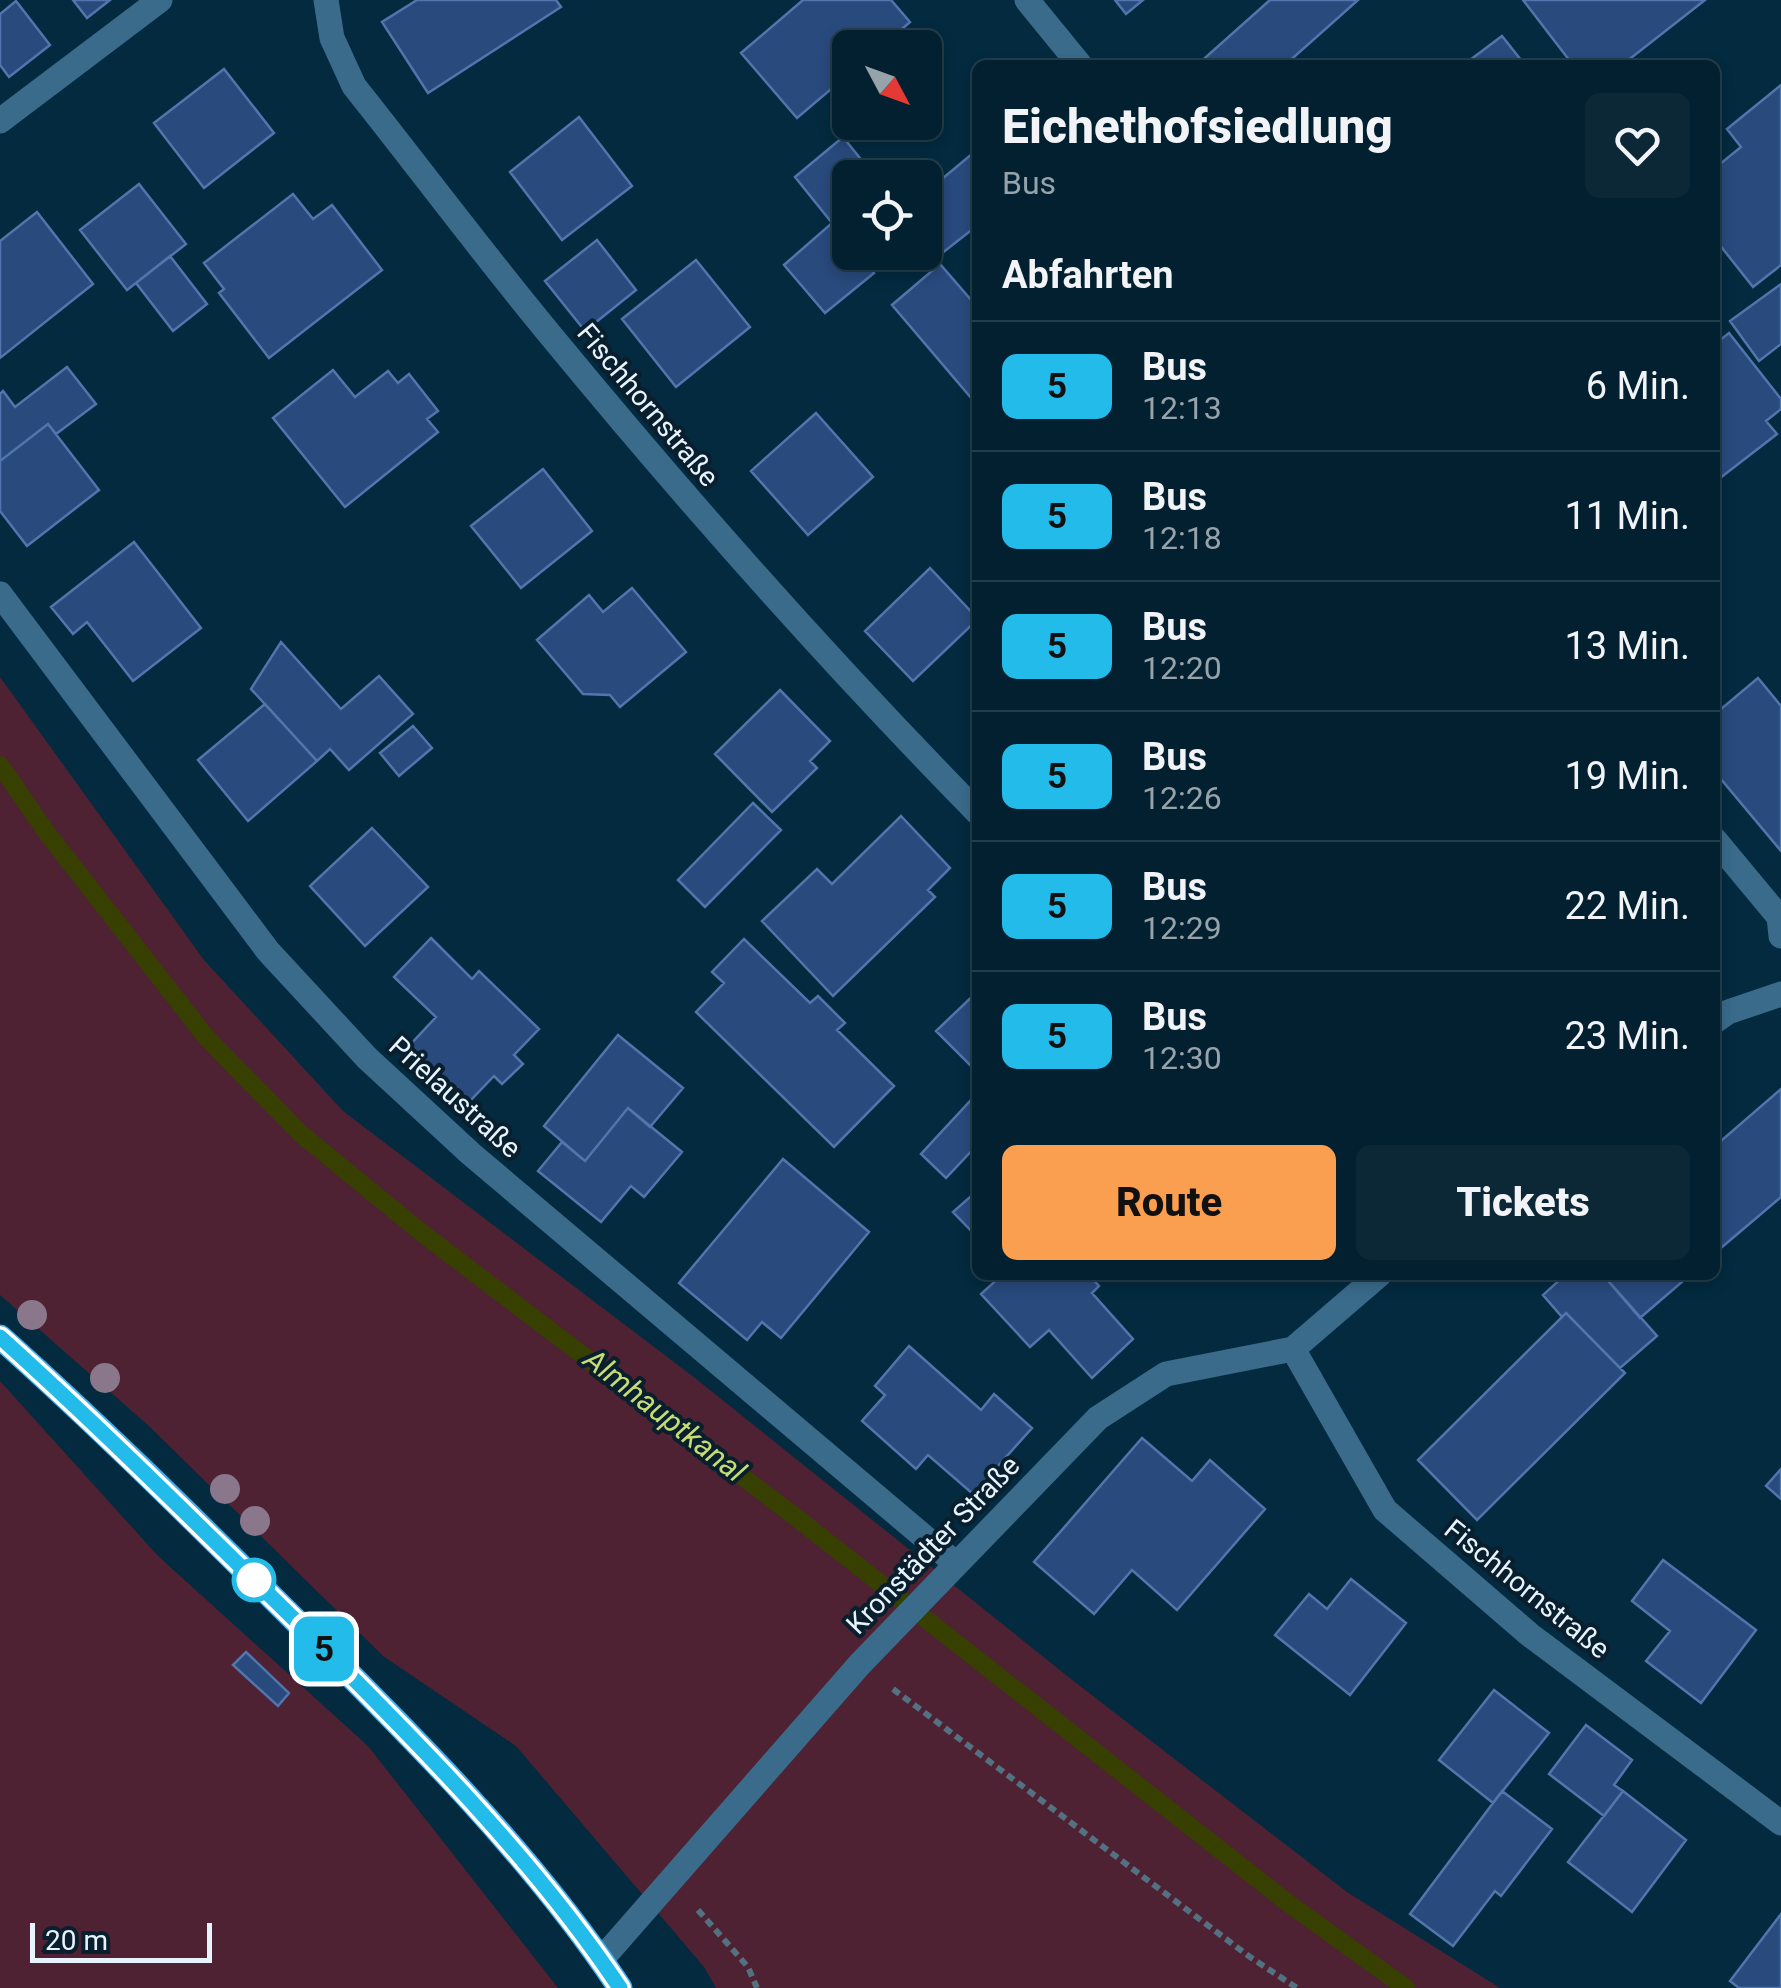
<!DOCTYPE html>
<html lang="de">
<meta charset="utf-8">
<style>
body{margin:0;font-family:Roboto,sans-serif;background:#0c2837;color:#f1f3f6;height:100vh;display:flex;flex-direction:column;font-size:38px;white-space:nowrap}
*{box-sizing:border-box;margin:0}
p{font-size:32px;color:#96a3aa}
.icon{flex:none;width:55px;height:55px;fill:none;stroke:currentColor;stroke-width:2;stroke-linecap:round;stroke-linejoin:round}
.map{position:relative;flex:1;overflow:hidden}
.panel{position:absolute;left:972px;top:60px;width:748px;height:1220px;display:flex;flex-direction:column;background:#02202f;border-radius:15px;box-shadow:0 5px 15px #0003,0 0 0 2px #233e4b}
.panel>*{flex:none}
.badge{padding:0 20px;border-radius:15px;font-size:35px;line-height:65px}
.needle{width:65px;rotate:131deg}
.fabs{position:absolute;left:832px;top:30px;display:grid;gap:20px}
.fabs a{display:grid;place-items:center;width:110px;height:110px;border-radius:15px;background:#02202f;box-shadow:0 5px 15px #0003,0 0 0 2px #233e4b;font-size:50px}
.scale{position:absolute;left:30px;bottom:25px;width:182px;box-sizing:border-box;padding-left:10px;border:5px solid #e7f4fd;border-top:0;font-size:28px;line-height:35px;white-space:nowrap;color:#e7f4fd;-webkit-text-stroke:8px #0a1f2d;paint-order:stroke}
.map>.badge{position:absolute;translate:-50% -50%;box-shadow:0 0 0 5px #fff}
h2{padding:0 30px;font-size:38px;line-height:90px}
.round{display:grid;place-items:center;flex:none;width:105px;height:105px;border-radius:15px;background:#0c2837}
.overview{display:flex;align-items:center;justify-content:space-between;height:170px;padding:0 30px}
h1{font-size:48px;font-weight:800;line-height:75px}
.action{display:flex;gap:20px;margin-top:auto;padding:20px 30px}
.action a{flex:1;height:115px;border-radius:15px;background:#fa9f50;color:#111;font-size:40px;font-weight:800;line-height:115px;text-align:center}
.action a+a{background:#0c2837;color:#f1f3f6}
ul{padding:0;list-style:none}
li{display:flex;align-items:center;gap:30px;height:130px;padding:0 30px;border-top:2px solid #233e4b}
li div{flex:1}
li b{display:block;font-size:38px}
li em{font-style:normal}
li .badge{min-width:110px;font-weight:700;text-align:center}
.map>svg:first-child{display:block}
.green{fill:#4e2232}
.lines{fill:none;stroke-linecap:round;stroke-linejoin:round}
.stream{stroke:#374000;stroke-width:18}
.building{fill:#284a7d;stroke:#5175ac;stroke-width:2.5}
.path{stroke:#537181;stroke-width:6;stroke-dasharray:8 5;stroke-linecap:butt}
.minor{stroke:#3a6b8b;stroke-width:25}
.major{stroke:#3caff1;stroke-width:25}
.tree{fill:#8a778b}
.line-casing{stroke:#fff;stroke-width:22}
.line{stroke:#22bbea;stroke-width:15}
.stop-dot{fill:#fff;stroke:#22bbea;stroke-width:5}
.labels{text-anchor:middle;dominant-baseline:central;stroke-width:8;stroke-linejoin:round;paint-order:stroke}
.street-label{font-size:28px;fill:#e7f4fd;stroke:#0a1f2d}
.water-label{font-size:30px;font-style:italic;fill:#c7dd73;stroke:#0a1f2d}
</style>
<div class="map">
<svg width="1781" height="1988" viewBox="0 0 1781 1988">
<rect width="100%" height="100%" fill="#032a3f"/>
<path class="green" d="M 0,677 L 204,960 L 343,1111 L 695,1378 L 1071,1679 L 1347,1892 L 1500,1988 L 716,1988 L 704,1967 L 516,1746 L 383,1656 L 149,1426 L 0,1295 Z
M 0,1381 L 158,1556 L 368,1746 L 558,1988 L 0,1988 Z"/>
<g class="lines">
<path class="stream" d="M 0,765 L 47,833 L 206,1037 L 301,1134 L 422,1233 L 802,1522 L 1288,1903 L 1406,1988"/>
</g>
<path class="building" d="M 73,0 L 110,0 L 87,18 Z
M 417,0 L 556,0 L 561,7 L 428,93 L 382,22 Z
M 803,0 L 891,0 L 910,22 L 880,48 L 850,48 L 850,73 L 797,118 L 741,53 Z
M 1115,0 L 1143,0 L 1126,14 Z
M 1270,0 L 1358,0 L 1285,65 L 1197,65 Z
M 1523,0 L 1705,0 L 1622,65 L 1573,65 Z
M 16,1 L 50,45 L 9,77 L 0,65 L 0,14 Z
M 1502,36 L 1525,65 L 1474,65 L 1470,60 Z
M 224,69 L 274,133 L 204,188 L 154,123 Z
M 1781,85 L 1781,265 L 1753,287 L 1715,239 L 1715,168 L 1741,147 L 1727,129 Z
M 579,117 L 632,186 L 562,240 L 510,172 Z
M 843,137 L 876,178 L 850,178 L 850,209 L 832,223 L 795,177 Z
M 978,149 L 978,225 L 941,254 L 925,234 L 925,193 Z
M 139,184 L 186,244 L 127,290 L 80,230 Z
M 293,194 L 313,219 L 332,205 L 382,270 L 269,358 L 219,293 L 224,289 L 204,263 Z
M 37,212 L 93,284 L 0,358 L 0,241 Z
M 832,223 L 850,244 L 850,252 L 857,252 L 874,273 L 825,313 L 784,265 Z
M 597,240 L 636,290 L 585,331 L 545,281 Z
M 170,256 L 207,304 L 173,331 L 136,283 Z
M 696,260 L 750,327 L 676,387 L 622,319 Z
M 940,264 L 978,308 L 978,406 L 892,305 Z
M 1781,284 L 1781,344 L 1759,361 L 1730,321 Z
M 1729,333 L 1781,399 L 1781,409 L 1766,421 L 1777,434 L 1715,482 L 1715,344 Z
M 67,367 L 96,404 L 56,434 L 48,424 L 0,461 L 0,394 L 3,391 L 15,407 Z
M 333,370 L 355,397 L 388,371 L 398,383 L 409,374 L 438,411 L 427,419 L 438,432 L 345,507 L 273,418 Z
M 816,413 L 873,477 L 808,535 L 751,471 Z
M 48,424 L 99,490 L 27,546 L 0,511 L 0,461 Z
M 543,469 L 592,531 L 521,588 L 471,526 Z
M 134,542 L 201,628 L 133,681 L 87,622 L 73,634 L 51,607 Z
M 930,568 L 978,619 L 913,681 L 865,631 Z
M 632,588 L 686,652 L 620,707 L 610,695 L 583,694 L 537,640 L 589,595 L 603,612 Z
M 281,642 L 341,709 L 379,676 L 413,714 L 349,770 L 330,749 L 317,761 L 251,689 Z
M 1758,678 L 1781,706 L 1781,851 L 1715,772 L 1715,714 Z
M 780,690 L 830,741 L 810,761 L 817,768 L 772,812 L 715,754 Z
M 265,704 L 317,761 L 248,821 L 198,760 Z
M 413,726 L 432,748 L 399,776 L 380,753 Z
M 753,803 L 781,830 L 705,907 L 678,880 Z
M 901,816 L 950,868 L 928,890 L 935,897 L 833,996 L 762,921 L 817,869 L 832,884 Z
M 372,828 L 428,887 L 365,946 L 310,886 Z
M 431,938 L 472,979 L 479,971 L 539,1029 L 514,1055 L 523,1064 L 502,1084 L 494,1076 L 468,1103 L 409,1046 L 436,1017 L 394,977 Z
M 744,939 L 810,1003 L 818,996 L 845,1023 L 837,1030 L 894,1086 L 834,1147 L 696,1012 L 724,983 L 712,972 Z
M 978,991 L 978,1073 L 936,1031 Z
M 618,1035 L 683,1088 L 650,1127 L 628,1108 L 585,1161 L 544,1126 Z
M 1781,1089 L 1781,1197 L 1715,1253 L 1715,1146 Z
M 971,1100 L 978,1106 L 978,1144 L 946,1178 L 921,1154 Z
M 628,1108 L 682,1152 L 644,1197 L 631,1186 L 601,1222 L 538,1171 L 562,1142 L 585,1161 Z
M 783,1159 L 869,1232 L 781,1338 L 762,1322 L 747,1340 L 679,1283 Z
M 978,1190 L 978,1238 L 953,1212 Z
M 1002,1275 L 1089,1275 L 1099,1286 L 1092,1293 L 1133,1339 L 1092,1378 L 1049,1330 L 1030,1347 L 981,1294 Z
M 1565,1275 L 1603,1275 L 1657,1336 L 1620,1368 L 1566,1313 L 1562,1317 L 1543,1295 Z
M 1603,1275 L 1690,1275 L 1640,1318 Z
M 1566,1313 L 1625,1373 L 1477,1520 L 1418,1460 Z
M 909,1346 L 981,1410 L 994,1394 L 1032,1428 L 973,1494 L 928,1455 L 916,1469 L 862,1421 L 885,1395 L 875,1386 Z
M 1142,1438 L 1192,1481 L 1210,1460 L 1265,1509 L 1177,1610 L 1132,1570 L 1094,1614 L 1034,1562 Z
M 1781,1469 L 1781,1499 L 1766,1486 Z
M 1663,1560 L 1756,1630 L 1701,1703 L 1646,1661 L 1670,1631 L 1632,1601 Z
M 1351,1579 L 1406,1623 L 1350,1695 L 1275,1635 L 1309,1594 L 1327,1609 Z
M 246,1652 L 289,1693 L 278,1706 L 233,1665 Z
M 1494,1690 L 1549,1733 L 1493,1803 L 1439,1760 Z
M 1586,1725 L 1632,1760 L 1614,1785 L 1623,1791 L 1604,1816 L 1549,1774 Z
M 1502,1791 L 1552,1829 L 1501,1896 L 1495,1891 L 1453,1946 L 1410,1914 Z
M 1623,1791 L 1686,1840 L 1632,1912 L 1568,1862 Z
M 1781,1914 L 1781,1988 L 1739,1988 L 1730,1981 Z"/>
<g class="lines">
<path class="path" d="M 893,1689 L 1250,1957 L 1297,1988
M 698,1910 L 748,1967 L 757,1988"/>
<path class="minor" d="M 326,0 L 332,38 L 354,86 C 420,169 484,255 552,337 C 687,501 829,661 978,813
M 1027,0 L 1080,65
M 0,121 L 160,0
M 0,594 L 268,951 L 367,1058 L 471,1154 L 955,1563
M 1715,840 L 1779,917 L 1781,936
M 1715,1021 L 1728,1012 L 1781,994
M 1293,1349 L 1385,1510 L 1530,1635 L 1781,1823
M 601,1960 L 860,1664 L 1098,1418 L 1166,1374 L 1293,1349 L 1379,1275"/>
<path class="major" d="M 0,1337 C 102,1428 198,1524 295,1620 C 409,1733 531,1854 620,1988"/>
</g>
<g class="tree">
<circle cx="32" cy="1315" r="15"/>
<circle cx="105" cy="1378" r="15"/>
<circle cx="225" cy="1489" r="15"/>
<circle cx="255" cy="1521" r="15"/>
</g>
<g class="lines">
<defs>
<path id="line" d="M 0,1337 C 103,1430 201,1528 300,1625 C 412,1737 532,1856 620,1988"/>
</defs>
<use href="#line" class="line-casing"/>
<use href="#line" class="line"/>
</g>
<circle class="stop-dot" cx="254" cy="1580" r="20"/>
<g class="labels">
<g class="street-label">
<text transform="translate(648 405) rotate(50)">Fischhornstraße</text>
<text transform="translate(455 1097) rotate(42)">Prielaustraße</text>
<text transform="translate(933 1545) rotate(-46)">Kronstädter Straße</text>
<text transform="translate(1527 1589) rotate(39)">Fischhornstraße</text>
</g>
<g class="water-label">
<text transform="translate(665 1415) rotate(38)">Almhauptkanal</text>
</g>
</g>
</svg>
<div class="fabs">
<a><svg class="needle" viewBox="-14 -14 28 28"><path d="M0-13l5 13h-10z" fill="#e53935"/><path d="M0 13l5-13h-10z" fill="#96a3aa"/></svg></a>
<a><svg class="icon" aria-label="locate" viewBox="0 0 24 24"><circle cx="12" cy="12" r="6"/><path d="M12 2v4M12 18v4M2 12h4M18 12h4"/></svg></a>
</div>
<div class="scale">20 m</div>
<b class="badge" style="left:324px;top:1649px;background:#22bbea;color:#111">5</b>
<section class="panel">
<div class="overview"><div><h1>Eichethofsiedlung</h1><p>Bus</p></div><a class="round"><svg class="icon" aria-label="heart" viewBox="0 0 24 24"><path d="M12 20l-8-8c-3-5 5-10 8-4 3-6 11-1 8 4z"/></svg></a></div>
<h2>Abfahrten</h2>
<ul>
<li><span class="badge" style="background:#22bbea;color:#111">5</span><div><b>Bus</b><p>12:13</p></div><em>6 Min.</em></li>
<li><span class="badge" style="background:#22bbea;color:#111">5</span><div><b>Bus</b><p>12:18</p></div><em>11 Min.</em></li>
<li><span class="badge" style="background:#22bbea;color:#111">5</span><div><b>Bus</b><p>12:20</p></div><em>13 Min.</em></li>
<li><span class="badge" style="background:#22bbea;color:#111">5</span><div><b>Bus</b><p>12:26</p></div><em>19 Min.</em></li>
<li><span class="badge" style="background:#22bbea;color:#111">5</span><div><b>Bus</b><p>12:29</p></div><em>22 Min.</em></li>
<li><span class="badge" style="background:#22bbea;color:#111">5</span><div><b>Bus</b><p>12:30</p></div><em>23 Min.</em></li>
</ul>
<div class="action"><a>Route</a><a>Tickets</a></div>
</section>
</div>
